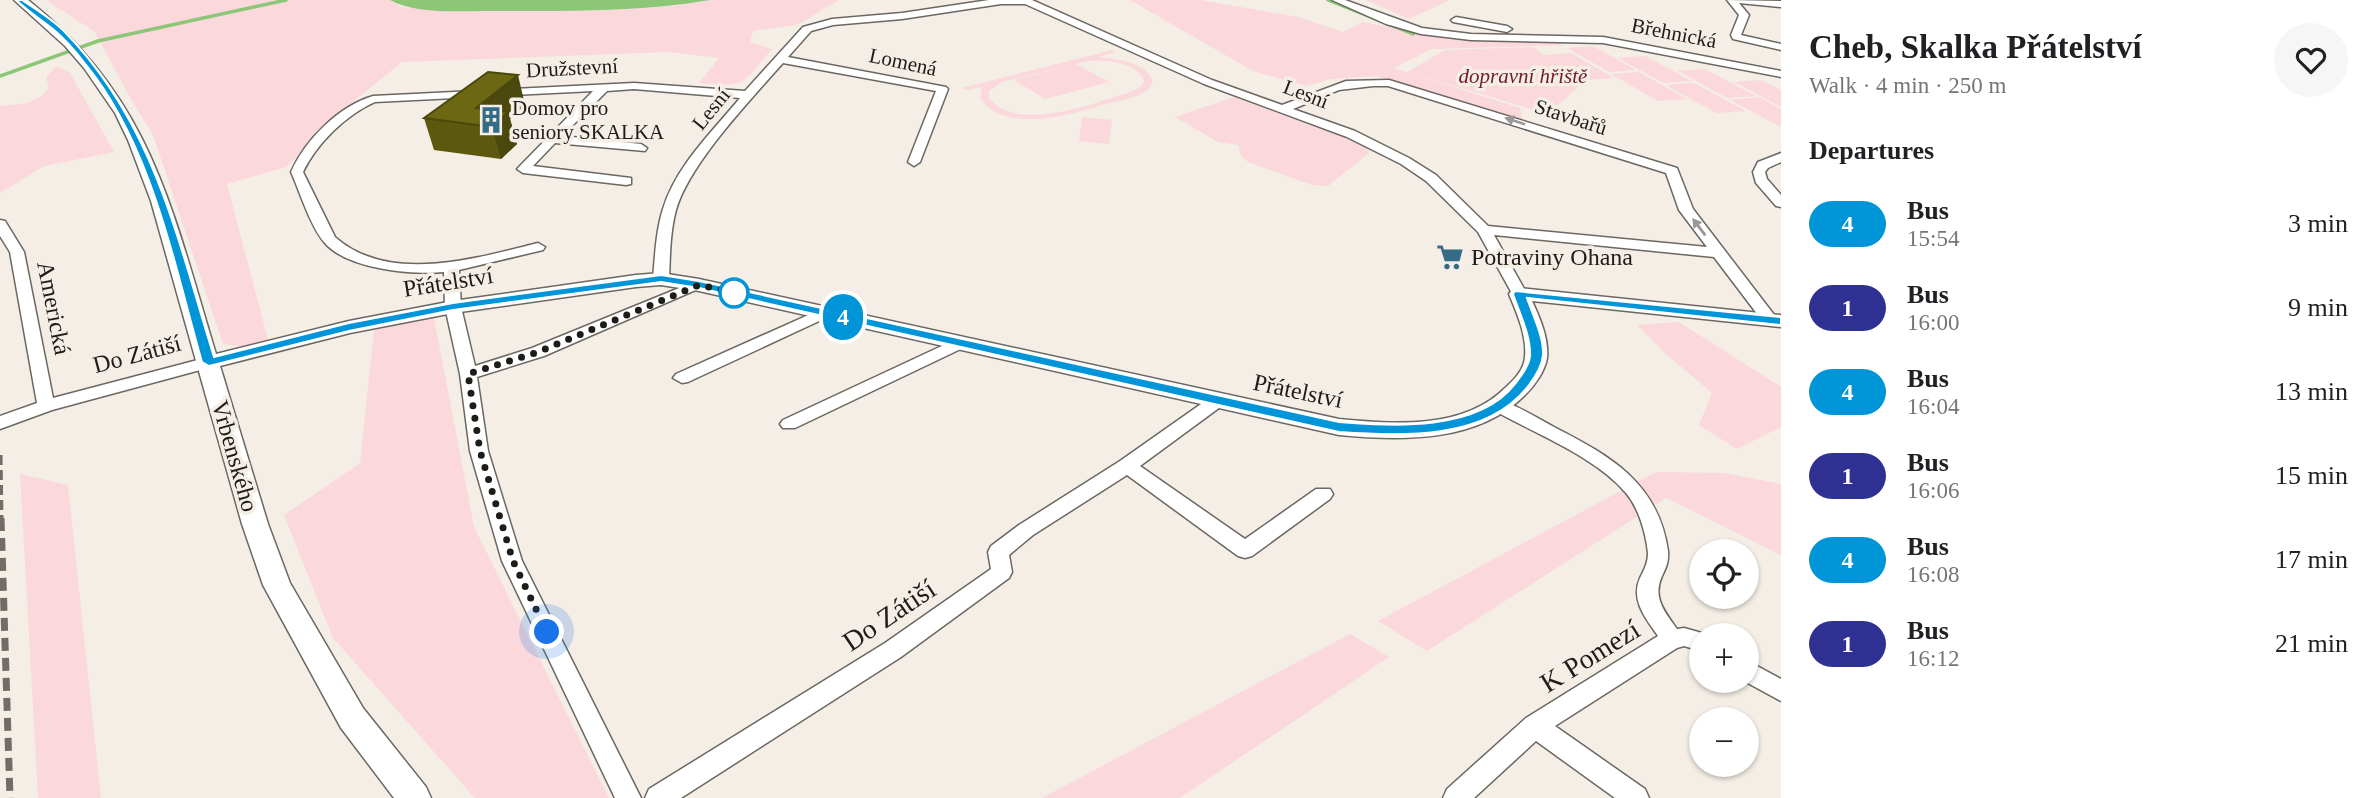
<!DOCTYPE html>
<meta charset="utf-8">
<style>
body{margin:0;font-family:"Times New Roman",serif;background:#f6f6f6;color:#202124;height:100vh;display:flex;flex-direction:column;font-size:26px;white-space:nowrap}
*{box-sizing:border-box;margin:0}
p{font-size:23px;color:#757577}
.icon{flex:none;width:38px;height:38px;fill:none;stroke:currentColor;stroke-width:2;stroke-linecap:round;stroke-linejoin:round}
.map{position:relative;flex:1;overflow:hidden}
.side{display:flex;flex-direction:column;background:#fff;width:595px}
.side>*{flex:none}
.badge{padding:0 14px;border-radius:23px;font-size:24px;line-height:46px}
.fabs{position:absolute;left:1689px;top:539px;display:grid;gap:14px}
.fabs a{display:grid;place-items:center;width:70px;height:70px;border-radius:50%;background:#fff;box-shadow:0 2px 5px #0004;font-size:35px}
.you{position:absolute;width:35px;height:35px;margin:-18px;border:5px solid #fff;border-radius:50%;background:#1a73e8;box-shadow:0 0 0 10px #1a73e833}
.map>.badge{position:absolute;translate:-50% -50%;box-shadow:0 0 0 4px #fff}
h2{padding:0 28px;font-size:26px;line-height:63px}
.round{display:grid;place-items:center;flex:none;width:74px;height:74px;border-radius:37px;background:#f6f6f6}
.headline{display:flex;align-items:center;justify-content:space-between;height:119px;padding:0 28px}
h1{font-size:33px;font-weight:800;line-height:52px}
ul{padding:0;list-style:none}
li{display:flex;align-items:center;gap:21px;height:84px;padding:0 28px}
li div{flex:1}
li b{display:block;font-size:26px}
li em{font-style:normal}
li .badge{min-width:77px;font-weight:700;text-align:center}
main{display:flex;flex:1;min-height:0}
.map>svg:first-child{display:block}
.green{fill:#fad8db;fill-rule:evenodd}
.water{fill:#8cc777}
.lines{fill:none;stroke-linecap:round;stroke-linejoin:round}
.stream{stroke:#8cc777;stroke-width:3.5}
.street-casing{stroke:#6c6760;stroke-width:3}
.secondary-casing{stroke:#6c6760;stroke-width:3}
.street{fill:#fff;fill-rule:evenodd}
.secondary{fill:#fff;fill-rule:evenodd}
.rail-far1{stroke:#706d68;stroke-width:5;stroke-dasharray:10 5;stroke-linecap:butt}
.rail{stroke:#706d68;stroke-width:7;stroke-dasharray:13 7;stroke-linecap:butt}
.wall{fill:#5c590f}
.shaded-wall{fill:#4b480d}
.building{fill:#6b6712;stroke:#4b480d;stroke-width:2}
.oneway{fill:#9a9998}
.line{fill:#0095d9;stroke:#fff;stroke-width:2}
.walk{stroke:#1e1c19;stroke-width:7;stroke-dasharray:0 12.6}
.stop-dot{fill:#fff;stroke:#0095d9;stroke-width:3.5}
.labels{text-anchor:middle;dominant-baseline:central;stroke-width:7;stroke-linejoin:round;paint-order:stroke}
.far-street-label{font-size:21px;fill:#1e1c19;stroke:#f4eee6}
.far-park-label{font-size:21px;font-style:italic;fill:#74192e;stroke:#f4eee6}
.far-poi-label{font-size:21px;fill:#1e1c19;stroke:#f4eee6;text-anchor:start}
.poi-label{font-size:24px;fill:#1e1c19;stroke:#f4eee6;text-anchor:start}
.street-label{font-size:24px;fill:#1e1c19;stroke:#f4eee6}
.near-street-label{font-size:28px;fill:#1e1c19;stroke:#f4eee6}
</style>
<main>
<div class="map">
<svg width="1781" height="798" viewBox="0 0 1781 798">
<rect width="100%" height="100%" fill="#f4eee6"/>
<path class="green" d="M 46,0 L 390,0 L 402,7 L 452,10 L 596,11 L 673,6 L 710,0 L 839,0 L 797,25 L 753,31 L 750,42 L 772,49 C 742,84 747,88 699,83 L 719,58 L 669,52 L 402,62 L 355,100 L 286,167 L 227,184 L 271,351 L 223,344 L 153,135 L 129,96 L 95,32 Z
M 1130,0 L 1200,0 L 1298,17 L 1343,32 L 1363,22 L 1442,38 L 1558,41 L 1563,45 L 1432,49 L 1394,68 L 1520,108 L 1522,119 L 1376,76 L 1331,79 L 1306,86 L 1253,71 Z
M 1366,0 L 1447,0 L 1448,1 L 1409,19 Z
M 1593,46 L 1636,70 L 1609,72 L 1567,48 Z
M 1532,47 L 1544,55 L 1571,53 L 1614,78 L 1586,80 L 1548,114 L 1407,72 L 1445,50 Z
M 1112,50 L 1116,52 L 1099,57 C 1117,59 1147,62 1153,82 L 1148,90 C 1135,98 1120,101 1106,104 C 1072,114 1005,135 980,98 L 982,87 L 967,90 L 962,88 ZM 1088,61 C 1106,60 1138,61 1144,82 L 1139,88 L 1128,93 C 1093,103 1017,134 989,98 L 989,91 L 1002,82 Z
M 1645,56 L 1692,81 L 1663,83 L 1618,58 Z
M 1076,64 L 1109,82 L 1045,99 L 1014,80 Z
M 57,66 L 70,73 L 114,152 L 44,166 L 0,193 L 0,106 C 20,104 36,105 49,88 L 46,77 Z
M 1705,69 L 1756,96 L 1727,98 L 1678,71 Z
M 1639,72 L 1687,99 L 1658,101 L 1611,74 Z
M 1761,80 L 1781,90 L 1781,107 L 1734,82 Z
M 1694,83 L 1746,111 L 1716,113 L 1666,85 Z
M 1234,97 L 1355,142 L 1368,148 L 1369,153 L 1328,186 L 1312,185 L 1248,162 L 1241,156 L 1238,145 L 1218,142 L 1175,117 Z
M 1759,97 L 1781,109 L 1781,127 L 1730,100 Z
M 1082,117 L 1112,120 L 1109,144 L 1079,141 Z
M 434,318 L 474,527 L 609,798 L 475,798 L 333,638 L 284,515 L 360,463 L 374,330 Z
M 1679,322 L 1781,387 L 1781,427 L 1737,449 L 1699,425 L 1712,393 L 1665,353 L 1637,325 Z
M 1656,472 L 1724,473 L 1781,484 L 1781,555 L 1666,498 L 1427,651 L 1378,621 Z
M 20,474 L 68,485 L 101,798 L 38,798 Z
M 1350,634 L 1389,657 L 1180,798 L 1042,798 Z"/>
<path class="water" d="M 390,0 L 710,0 C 641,12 571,11 501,11 C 469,10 418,16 390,0 Z"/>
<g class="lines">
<path class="stream" d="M 1328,0 L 1413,34
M 0,76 L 98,41 L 286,0"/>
<defs>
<path id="street" d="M 989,0 L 1032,0 L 1212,80 L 1282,105 L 1346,81 L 1389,80 L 1677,168 L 1693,209 L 1778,320 L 1770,325 L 1764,323 L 1714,257 L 1494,235 L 1527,294 L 1519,299 L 1514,297 L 1478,232 L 1426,181 L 1401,164 L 1347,137 L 1204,84 L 1025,4 L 1001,4 L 902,19 L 833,25 L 811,31 L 788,57 L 946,87 L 948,89 L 920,162 L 914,166 L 908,162 L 936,91 L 783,63 C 751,99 689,164 676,210 C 670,232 670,256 669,279 L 661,284 L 653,279 C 655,256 656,231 663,209 C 676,166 712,132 740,98 L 634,89 L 607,91 L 562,136 L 641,144 L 647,148 L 645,151 L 555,143 L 533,166 L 631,178 L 631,184 L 626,185 L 523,173 L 517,169 L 593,91 L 375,102 C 346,115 317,143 303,172 L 335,237 C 389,285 477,258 538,243 L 545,247 L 543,250 L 459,270 L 461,307 L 475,366 L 532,348 L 694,282 L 704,282 L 707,285 L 544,356 L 477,377 L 488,451 L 522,561 L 641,798 L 615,798 L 502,561 L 470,451 L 460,374 L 445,307 L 444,272 C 411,275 346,269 324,242 C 310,225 300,192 291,172 C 305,140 339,106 373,96 L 634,83 L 745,91 L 803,27 L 832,19 L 902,13 ZM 1373,86 L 1388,86 L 1666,173 L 1679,210 L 1707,247 L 1488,226 L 1436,175 L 1409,158 L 1355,131 L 1293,109 L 1339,90 Z
M 1332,0 L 1345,0 L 1422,28 L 1471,34 L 1603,37 L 1781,71 L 1781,77 L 1603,43 L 1471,40 L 1421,34 L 1386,24 Z
M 1727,0 L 1781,1 L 1781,7 L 1739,3 L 1749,15 L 1741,35 L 1781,44 L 1781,50 L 1733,39 L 1731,35 L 1739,15 Z
M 1456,17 L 1507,26 L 1512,29 L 1507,32 L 1453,22 L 1451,20 Z
M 1781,153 L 1781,162 L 1768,168 L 1765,172 L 1767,179 L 1781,195 L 1781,207 L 1776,206 L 1756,183 L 1753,172 L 1758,162 Z
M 0,220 L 5,221 L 24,252 L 53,398 L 209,357 L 217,362 L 215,366 L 52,410 L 0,429 L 0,416 L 37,403 L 10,252 L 0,236 Z
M 824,308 L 832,313 L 830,316 L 688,382 L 682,383 L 673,378 L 676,374 Z
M 961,337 L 969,342 L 967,346 L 795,428 L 783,428 L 780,424 L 783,420 Z
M 1217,395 L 1223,397 L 1226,401 L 1223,405 L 1140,466 L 1245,539 L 1316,489 L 1330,489 L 1333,494 L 1330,499 L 1252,556 L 1245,558 L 1238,556 L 1127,475 L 1033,535 L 1009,555 L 1012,572 L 1009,578 L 901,657 L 681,798 L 645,798 L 649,789 L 885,643 L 991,569 L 988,552 L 991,546 L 1019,525 L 1120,461 L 1211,397 Z
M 1501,401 C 1519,406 1537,418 1554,427 C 1610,456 1658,482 1668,551 C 1669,561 1666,568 1662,576 C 1652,598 1665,612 1677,629 L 1684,628 L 1709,635 L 1701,635 L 1701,651 L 1684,646 L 1677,648 L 1555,726 L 1645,789 L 1649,798 L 1615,798 L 1536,741 L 1474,798 L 1443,798 L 1447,789 L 1526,718 L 1658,636 C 1646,619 1630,600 1640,578 C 1644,570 1648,563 1648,553 C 1646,534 1639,508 1626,493 C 1596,457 1536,434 1495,411 L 1492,407 Z
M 1746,660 L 1781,679 L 1781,701 L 1744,681 L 1746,681 Z"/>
<path id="secondary" d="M 14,0 L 28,0 C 152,98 172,210 216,354 L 349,321 L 453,301 L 636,275 L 661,273 L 699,279 L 1339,419 C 1393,424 1463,430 1505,388 C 1514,380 1524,370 1525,357 C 1527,336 1517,313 1509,294 L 1512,290 L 1519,288 L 1781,315 L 1781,327 L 1532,301 C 1540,318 1549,339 1547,358 C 1545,371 1535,385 1526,394 C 1478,443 1402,441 1339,435 L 699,291 L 661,285 L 636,287 L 453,313 L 350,333 L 220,366 L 268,524 L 290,583 L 363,708 L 426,787 L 431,798 L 394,798 L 341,728 L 263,585 L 242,524 L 151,201 L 128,140 L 115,113 L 84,68 L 65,46 Z"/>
</defs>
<use href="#street" class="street-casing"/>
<use href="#secondary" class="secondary-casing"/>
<use href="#street" class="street"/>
<use href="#secondary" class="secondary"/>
<path class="rail-far1" d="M 0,455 L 1,520"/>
<path class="rail" d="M 1,518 L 10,798"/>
</g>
<path class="wall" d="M 525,105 L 510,119 L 517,144 L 501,159 L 434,150 L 424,118 Z"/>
<path class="shaded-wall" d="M 518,75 L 525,105 L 510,119 L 517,144 L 501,159 L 492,127 L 476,108 Z"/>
<path class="building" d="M 488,72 L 518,75 L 476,108 L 508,112 L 492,127 L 424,118 Z"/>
<defs><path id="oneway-solid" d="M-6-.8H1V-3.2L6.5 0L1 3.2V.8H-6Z" transform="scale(1.75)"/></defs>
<g class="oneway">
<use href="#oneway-solid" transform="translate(1515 121) rotate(-162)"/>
<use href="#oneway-solid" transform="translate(1699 227) rotate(-127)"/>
</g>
<path class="line" d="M 16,0 L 22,0 C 36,9 52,19 64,31 C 154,123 177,238 214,357 L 349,323 L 453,303 L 661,275 L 699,281 L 1339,422 C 1393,426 1478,432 1515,384 C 1521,376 1529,366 1530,356 C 1531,336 1519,312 1513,294 L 1515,291 L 1781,317 L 1781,325 L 1527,298 C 1533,316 1544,337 1543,355 C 1542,366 1535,377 1529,385 C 1487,441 1402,436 1339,432 L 699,288 L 661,282 L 453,310 L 349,331 L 209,366 L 202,362 C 174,264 152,146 86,65 C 77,53 66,40 54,30 C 41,20 28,11 16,0 Z"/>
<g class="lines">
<path class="walk" d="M 547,632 L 513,561 L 480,451 L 468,374 L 538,352 L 699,285 L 745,295 L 734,293"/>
</g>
<defs>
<symbol id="building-bare" viewBox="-9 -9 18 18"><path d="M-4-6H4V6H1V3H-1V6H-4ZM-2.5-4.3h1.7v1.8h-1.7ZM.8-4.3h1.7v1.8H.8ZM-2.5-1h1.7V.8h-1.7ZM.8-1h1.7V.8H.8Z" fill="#346c86" stroke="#f4eee6" stroke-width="2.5" paint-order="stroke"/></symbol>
<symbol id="supermarket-bare" viewBox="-9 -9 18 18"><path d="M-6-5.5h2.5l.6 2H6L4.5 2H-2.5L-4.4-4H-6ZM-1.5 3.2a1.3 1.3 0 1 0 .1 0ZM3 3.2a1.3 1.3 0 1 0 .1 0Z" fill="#346c86" stroke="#f4eee6" stroke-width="2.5" paint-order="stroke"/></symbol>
</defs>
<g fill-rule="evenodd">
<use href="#building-bare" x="472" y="101" width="38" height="38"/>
<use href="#supermarket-bare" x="1431" y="238" width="38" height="38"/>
</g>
<circle class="stop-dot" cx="734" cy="293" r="14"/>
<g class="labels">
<g class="far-street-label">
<text transform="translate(1674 33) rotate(11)">Břehnická</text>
<text transform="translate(903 62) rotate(12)">Lomená</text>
<text transform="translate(572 68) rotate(-3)">Družstevní</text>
<text transform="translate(1306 94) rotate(21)">Lesní</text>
<text transform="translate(711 109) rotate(-51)">Lesní</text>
<text transform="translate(1571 117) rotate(18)">Stavbařů</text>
</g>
<g class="far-park-label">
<text x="1523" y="76">dopravní hřiště</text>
</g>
<g class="far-poi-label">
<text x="512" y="108">Domov pro<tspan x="512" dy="24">seniory SKALKA</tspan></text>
</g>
<g class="poi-label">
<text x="1471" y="257">Potraviny Ohana</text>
</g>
<g class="street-label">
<text transform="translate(448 282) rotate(-9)">Přátelství</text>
<text transform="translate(54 308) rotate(79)">Americká</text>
<text transform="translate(137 354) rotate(-15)">Do Zátiší</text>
<text transform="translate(1298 391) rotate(12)">Přátelství</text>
<text transform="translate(235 456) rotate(74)">Vrbenského</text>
</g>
<g class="near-street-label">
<text transform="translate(889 615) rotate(-34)">Do Zátiší</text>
<text transform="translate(1590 656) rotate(-32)">K Pomezí</text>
</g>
</g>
</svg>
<div class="fabs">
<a><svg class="icon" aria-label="locate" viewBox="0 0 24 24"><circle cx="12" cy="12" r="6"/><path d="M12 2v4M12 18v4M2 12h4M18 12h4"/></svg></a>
<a>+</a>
<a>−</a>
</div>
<div class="you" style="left:547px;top:632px"></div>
<b class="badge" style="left:843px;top:317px;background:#0095d9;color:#fff">4</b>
</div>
<section class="side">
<div class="headline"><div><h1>Cheb, Skalka Přátelství</h1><p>Walk · 4 min · 250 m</p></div><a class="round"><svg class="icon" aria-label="heart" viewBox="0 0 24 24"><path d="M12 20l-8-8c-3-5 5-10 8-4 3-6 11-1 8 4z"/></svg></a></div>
<h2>Departures</h2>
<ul>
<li><span class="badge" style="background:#0095d9;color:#fff">4</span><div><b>Bus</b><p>15:54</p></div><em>3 min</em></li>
<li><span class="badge" style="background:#2e3092;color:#fff">1</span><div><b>Bus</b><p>16:00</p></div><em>9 min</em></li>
<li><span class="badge" style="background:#0095d9;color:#fff">4</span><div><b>Bus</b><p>16:04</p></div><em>13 min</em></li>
<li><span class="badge" style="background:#2e3092;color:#fff">1</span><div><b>Bus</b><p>16:06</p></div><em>15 min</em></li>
<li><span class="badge" style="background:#0095d9;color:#fff">4</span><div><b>Bus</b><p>16:08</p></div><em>17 min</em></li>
<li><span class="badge" style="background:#2e3092;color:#fff">1</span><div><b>Bus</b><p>16:12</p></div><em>21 min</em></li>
</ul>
</section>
</main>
